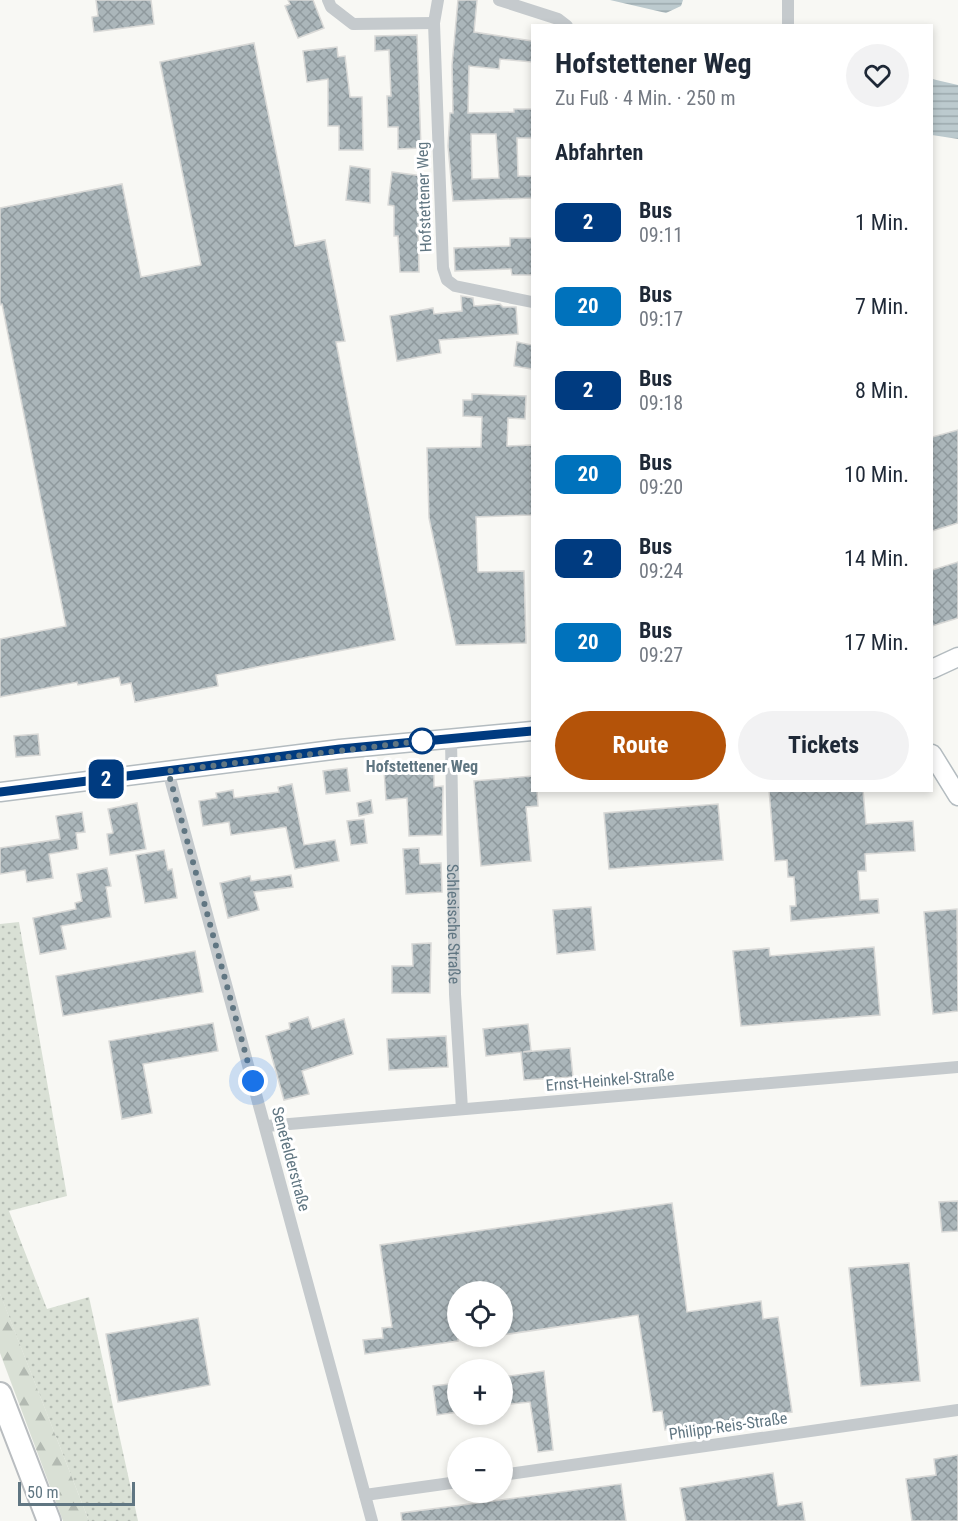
<!DOCTYPE html>
<html lang="de">
<meta charset="utf-8">
<style>
body{margin:0;font-family:"Roboto Condensed",sans-serif;background:#f2f2f3;color:#1f2937;height:100vh;display:flex;flex-direction:column;font-size:22px;white-space:nowrap}
*{box-sizing:border-box;margin:0}
p{font-size:20px;color:#747a83}
.icon{flex:none;width:33px;height:33px;fill:none;stroke:currentColor;stroke-width:2;stroke-linecap:round;stroke-linejoin:round}
.map{position:relative;flex:1;overflow:hidden}
.sheet{position:absolute;left:531px;top:24px;width:402px;height:768px;display:flex;flex-direction:column;background:#fff;border-radius:0px;box-shadow:0 3px 9px #0003}
.sheet>*{flex:none}
.badge{padding:0 12px;border-radius:9px;font-size:21px;line-height:39px}
.controls{position:absolute;left:447px;top:1281px;display:grid;gap:12px}
.controls a{display:grid;place-items:center;width:66px;height:66px;border-radius:50%;background:#fff;box-shadow:0 3px 9px #0003;font-size:30px}
.scale{position:absolute;left:18px;bottom:15px;width:117px;box-sizing:border-box;padding-left:6px;border:3px solid #607682;border-top:0;font-size:16px;line-height:21px;white-space:nowrap;color:#607682;-webkit-text-stroke:4px #fff;paint-order:stroke}
.you{position:absolute;width:30px;height:30px;margin:-15px;border:4px solid #fff;border-radius:50%;background:#1a73e8;box-shadow:0 0 0 9px #1a73e833}
.map>.badge{position:absolute;translate:-50% -50%;box-shadow:0 0 0 3px #fff}
h2{padding:0 24px;font-size:22px;line-height:54px}
.round{display:grid;place-items:center;flex:none;width:63px;height:63px;border-radius:32px;background:#f2f2f3}
.overview{display:flex;align-items:center;justify-content:space-between;height:102px;padding:0 24px}
h1{font-size:28px;font-weight:700;line-height:45px}
.button{display:flex;gap:12px;margin-top:auto;padding:12px 24px}
.button a{flex:1;height:69px;border-radius:36px;background:#b45309;color:#fff;font-size:24px;font-weight:700;line-height:69px;text-align:center}
.button a+a{background:#f2f2f3;color:#1f2937}
ul{padding:0;list-style:none}
li{display:flex;align-items:center;gap:18px;height:84px;padding:0 24px}
li div{flex:1}
li b{display:block;font-size:22px}
li em{font-style:normal}
li .badge{min-width:66px;font-weight:700;text-align:center}
.map>svg:first-child{display:block}
.grass{fill:url(#grass-dots)}
.forest{fill:url(#forest-firs)}
.water{fill:url(#water-rules)}
.building{fill:url(#building-cross-hatch);stroke:#d9d9d7;stroke-width:1.5;fill-rule:evenodd}
.lines{fill:none;stroke-linecap:round;stroke-linejoin:round}
.secondary-casing{stroke:#b4bcc0;stroke-width:21}
.highway-casing{stroke:#b9bdc0;stroke-width:26}
.street{stroke:#c5cacd;stroke-width:12}
.secondary{stroke:#fff;stroke-width:18}
.highway{stroke:#fff;stroke-width:22}
.line-casing{stroke:#fff;stroke-width:14}
.line{stroke:#003b80;stroke-width:9}
.walk{stroke:#607682;stroke-width:6;stroke-dasharray:0 10.8}
.stop-dot{fill:#fff;stroke:#003b80;stroke-width:3}
.labels{text-anchor:middle;dominant-baseline:central;stroke-width:6;stroke-linejoin:round;paint-order:stroke}
.street-label{font-size:16px;fill:#607682;stroke:#fff}
.stop-label{font-size:16px;font-weight:bold;fill:#607682;stroke:#fff}
</style>
<div class="map">
<svg width="958" height="1521" viewBox="0 0 958 1521">
<defs>
<pattern id="grass-dots" width="8" height="8" patternUnits="userSpaceOnUse" patternTransform="scale(1.5)"><rect width="8" height="8" fill="#d9e0d5"/><path d="M2 2h.1M6 6h.1" fill="none" stroke="#b3bab2" stroke-width="1.8" stroke-linecap="round"/></pattern>
<pattern id="forest-firs" width="22" height="20" patternUnits="userSpaceOnUse" patternTransform="scale(1.5)"><rect width="22" height="20" fill="#d9e0d5"/><path d="M5 1l3.5 6h-7zM16 11l3.5 6h-7z" fill="#b3bab2"/></pattern>
<pattern id="water-rules" width="6" height="5" patternUnits="userSpaceOnUse" patternTransform="scale(1.5)"><rect width="6" height="5" fill="#bccace"/><path d="M0 2.5h6" fill="none" stroke="#9ca9ad"/></pattern>
<pattern id="building-cross-hatch" width="8" height="8" patternUnits="userSpaceOnUse" patternTransform="scale(1.5)"><rect width="8" height="8" fill="#abb6ba"/><path d="M0 0l8 8M0 8l8-8" fill="none" stroke="#8f999d"/></pattern>
</defs>
<rect width="100%" height="100%" fill="#f8f8f4"/>
<path class="grass" d="M 19,922 L 67,1196 L 9,1211 L 47,1309 L 89,1297 L 138,1521 L 89,1521 L 0,1294 L 0,924 Z"/>
<path class="forest" d="M 0,1294 L 1,1296 L 89,1521 L 63,1521 L 0,1353 Z"/>
<path class="water" d="M 610,0 L 683,0 L 681,6 L 666,13 Z
M 932,79 L 958,85 L 958,139 L 932,135 Z"/>
<path class="building" d="M 96,0 L 151,0 L 154,24 L 94,32 L 92,17 L 98,16 Z
M 288,0 L 313,0 L 324,28 L 298,38 L 285,6 L 290,4 Z
M 458,0 L 477,0 L 474,32 L 532,41 L 532,62 L 500,59 L 499,69 L 469,66 L 468,113 L 514,112 L 514,109 L 532,109 L 532,138 L 517,138 L 518,176 L 532,176 L 532,198 L 453,201 L 448,146 L 450,113 L 453,113 L 452,65 ZM 471,134 L 496,134 L 499,178 L 472,179 Z
M 417,35 L 421,148 L 398,149 L 398,127 L 388,127 L 387,96 L 391,96 L 389,50 L 375,51 L 375,36 Z
M 254,43 L 295,246 L 325,240 L 345,341 L 336,342 L 395,640 L 216,675 L 218,686 L 135,702 L 131,683 L 121,685 L 119,677 L 78,685 L 77,682 L 0,697 L 0,639 L 66,626 L 2,304 L 0,305 L 0,208 L 122,184 L 141,277 L 201,265 L 160,62 Z
M 337,47 L 338,57 L 345,56 L 350,97 L 362,97 L 363,150 L 339,150 L 339,126 L 328,126 L 328,79 L 307,82 L 303,51 Z
M 350,166 L 370,169 L 370,203 L 346,200 Z
M 392,172 L 423,176 L 418,212 L 428,212 L 428,224 L 418,224 L 419,272 L 400,272 L 398,236 L 394,236 L 394,206 L 388,205 Z
M 510,238 L 532,238 L 532,275 L 512,275 L 511,269 L 455,271 L 454,248 L 510,246 Z
M 461,296 L 473,298 L 474,306 L 500,304 L 503,307 L 516,307 L 518,334 L 439,340 L 441,353 L 397,361 L 390,316 L 433,308 L 434,314 L 462,311 Z
M 517,342 L 532,345 L 532,369 L 514,366 Z
M 472,394 L 526,396 L 525,419 L 508,418 L 507,446 L 532,445 L 532,515 L 476,517 L 478,572 L 524,571 L 526,643 L 456,645 L 429,518 L 427,448 L 481,447 L 482,417 L 463,416 L 463,400 L 472,400 Z
M 958,430 L 958,523 L 932,531 L 932,437 Z
M 958,562 L 958,618 L 932,626 L 932,570 Z
M 38,734 L 40,755 L 16,757 L 14,736 Z
M 410,767 L 410,774 L 434,773 L 434,787 L 443,786 L 442,835 L 409,836 L 407,798 L 386,800 L 384,770 Z
M 347,768 L 350,791 L 326,794 L 323,771 Z
M 532,776 L 532,790 L 537,790 L 538,806 L 526,807 L 531,861 L 481,866 L 474,781 Z
M 292,784 L 304,845 L 335,840 L 339,861 L 295,869 L 286,827 L 231,835 L 229,822 L 203,826 L 199,801 L 217,798 L 216,793 L 233,790 L 234,798 L 279,792 L 278,787 Z
M 769,790 L 863,790 L 866,824 L 913,821 L 915,851 L 865,854 L 866,871 L 858,871 L 860,900 L 878,899 L 879,913 L 791,921 L 790,906 L 796,906 L 794,877 L 788,877 L 787,860 L 775,861 Z
M 371,800 L 373,813 L 359,816 L 357,803 Z
M 137,803 L 146,849 L 110,855 L 107,834 L 113,833 L 108,809 Z
M 718,804 L 723,860 L 609,869 L 604,813 Z
M 82,812 L 85,832 L 76,833 L 78,849 L 49,854 L 53,878 L 27,882 L 25,870 L 0,874 L 0,848 L 60,839 L 56,816 Z
M 364,819 L 367,843 L 351,845 L 347,821 Z
M 419,848 L 420,864 L 441,863 L 442,892 L 406,894 L 403,849 Z
M 164,850 L 168,870 L 172,869 L 177,898 L 145,903 L 136,855 Z
M 107,868 L 111,886 L 106,887 L 111,917 L 61,926 L 66,949 L 40,954 L 33,918 L 76,909 L 75,903 L 82,901 L 77,874 Z
M 291,875 L 293,887 L 254,892 L 259,910 L 228,918 L 220,883 L 250,876 L 251,881 Z
M 591,907 L 595,950 L 557,954 L 553,910 Z
M 957,909 L 958,1011 L 933,1014 L 924,912 Z
M 431,943 L 430,993 L 392,993 L 392,966 L 413,966 L 412,944 Z
M 874,947 L 880,1015 L 741,1026 L 733,951 L 769,948 L 770,956 Z
M 195,951 L 203,992 L 63,1016 L 56,976 Z
M 308,1017 L 312,1029 L 344,1019 L 353,1054 L 302,1071 L 309,1094 L 284,1100 L 266,1036 L 290,1029 L 289,1023 Z
M 213,1023 L 218,1051 L 143,1064 L 152,1113 L 122,1119 L 109,1041 Z
M 528,1024 L 531,1051 L 523,1052 L 570,1048 L 573,1077 L 524,1080 L 521,1052 L 486,1056 L 483,1029 Z
M 446,1036 L 448,1067 L 389,1070 L 387,1039 Z
M 958,1201 L 958,1231 L 942,1232 L 939,1202 Z
M 672,1203 L 687,1312 L 761,1301 L 763,1319 L 778,1317 L 792,1412 L 665,1430 L 662,1411 L 653,1412 L 638,1315 L 502,1335 L 502,1292 L 458,1292 L 458,1341 L 365,1354 L 363,1340 L 383,1338 L 382,1328 L 392,1327 L 380,1245 Z
M 909,1263 L 920,1381 L 861,1386 L 849,1268 Z
M 198,1318 L 210,1385 L 118,1402 L 106,1334 Z
M 544,1371 L 553,1450 L 538,1452 L 530,1402 L 502,1405 L 502,1377 Z
M 458,1383 L 458,1412 L 437,1415 L 433,1386 Z
M 958,1455 L 958,1521 L 912,1521 L 906,1479 L 936,1475 L 934,1459 Z
M 773,1473 L 778,1506 L 802,1502 L 805,1521 L 686,1521 L 680,1488 Z
M 621,1484 L 626,1521 L 402,1521 L 401,1513 Z"/>
<g class="lines">
<defs>
<path id="secondary" d="M 932,669 L 958,657
M 932,754 L 958,796
M 0,792 L 340,749 L 532,731"/>
<path id="highway" d="M 0,1394 L 49,1521"/>
</defs>
<use href="#secondary" class="secondary-casing"/>
<use href="#highway" class="highway-casing"/>
<g class="street">
<path d="M 328,0 L 331,7 L 353,24 L 434,23"/>
<path d="M 438,0 L 434,23 L 443,268 L 447,280 L 455,286 L 532,302"/>
<path d="M 499,0 L 558,19 L 567,26"/>
<path d="M 788,26 L 788,0"/>
<path id="s1" d="M 451,738 L 455,994 L 462,1109"/>
<path d="M 168,771 L 372,1521"/>
<path d="M 266,1126 L 958,1067"/>
<path d="M 502,1475 L 958,1410"/>
<path d="M 365,1495 L 458,1482"/>
</g>
<use href="#secondary" class="secondary"/>
<use href="#highway" class="highway"/>
</g>
<g class="lines">
<defs>
<path id="line" d="M 0,792 L 340,749 L 532,731"/>
</defs>
<use href="#line" class="line-casing"/>
<use href="#line" class="line"/>
<path class="walk" d="M 253,1081 L 168,771 L 422,741"/>
</g>
<circle class="stop-dot" cx="422" cy="741" r="12"/>
<g class="labels">
<g class="street-label">
<text transform="translate(424 197) rotate(-92)">Hofstettener Weg</text>
<text stroke="none"><textPath href="#s1" startOffset="186">Schlesische Straße</textPath></text>
<text transform="translate(610 1080) rotate(-5)">Ernst-Heinkel-Straße</text>
<text transform="translate(291 1159) rotate(75)">Senefelderstraße</text>
<text transform="translate(728 1426) rotate(-8)">Philipp-Reis-Straße</text>
</g>
<g class="stop-label">
<text x="422" y="766">Hofstettener Weg</text>
</g>
</g>
</svg>
<div class="controls">
<a><svg class="icon" aria-label="locate" viewBox="0 0 24 24"><circle cx="12" cy="12" r="6"/><path d="M12 2v4M12 18v4M2 12h4M18 12h4"/></svg></a>
<a>+</a>
<a>−</a>
</div>
<div class="scale">50 m</div>
<div class="you" style="left:253px;top:1081px"></div>
<b class="badge" style="left:106px;top:779px;background:#003b80;color:#fff">2</b>
<section class="sheet">
<div class="overview"><div><h1>Hofstettener Weg</h1><p>Zu Fuß · 4 Min. · 250 m</p></div><a class="round"><svg class="icon" aria-label="heart" viewBox="0 0 24 24"><path d="M12 20l-8-8c-3-5 5-10 8-4 3-6 11-1 8 4z"/></svg></a></div>
<h2>Abfahrten</h2>
<ul>
<li><span class="badge" style="background:#003b80;color:#fff">2</span><div><b>Bus</b><p>09:11</p></div><em>1 Min.</em></li>
<li><span class="badge" style="background:#0072bc;color:#fff">20</span><div><b>Bus</b><p>09:17</p></div><em>7 Min.</em></li>
<li><span class="badge" style="background:#003b80;color:#fff">2</span><div><b>Bus</b><p>09:18</p></div><em>8 Min.</em></li>
<li><span class="badge" style="background:#0072bc;color:#fff">20</span><div><b>Bus</b><p>09:20</p></div><em>10 Min.</em></li>
<li><span class="badge" style="background:#003b80;color:#fff">2</span><div><b>Bus</b><p>09:24</p></div><em>14 Min.</em></li>
<li><span class="badge" style="background:#0072bc;color:#fff">20</span><div><b>Bus</b><p>09:27</p></div><em>17 Min.</em></li>
</ul>
<div class="button"><a>Route</a><a>Tickets</a></div>
</section>
</div>
